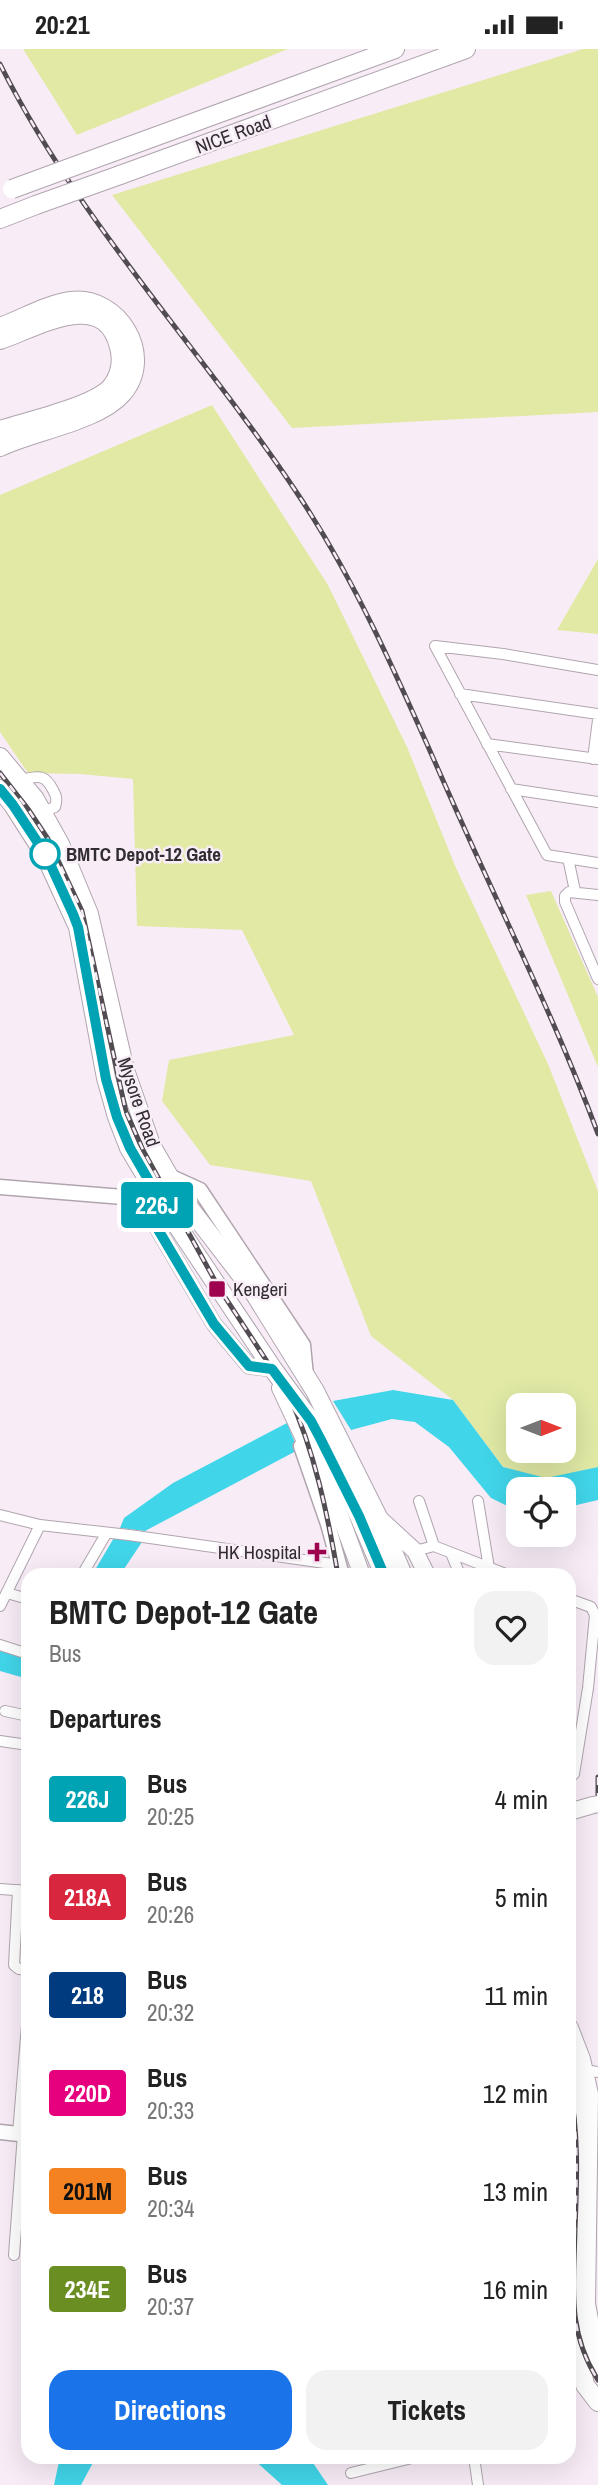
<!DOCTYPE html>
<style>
body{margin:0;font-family:"Archivo Narrow",sans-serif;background:#f2f2f2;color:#222;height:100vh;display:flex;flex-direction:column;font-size:26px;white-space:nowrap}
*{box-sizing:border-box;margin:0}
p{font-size:23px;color:#767676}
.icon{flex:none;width:38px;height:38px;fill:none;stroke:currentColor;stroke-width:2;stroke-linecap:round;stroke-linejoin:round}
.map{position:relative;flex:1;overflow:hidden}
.panel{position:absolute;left:21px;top:1519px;width:555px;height:896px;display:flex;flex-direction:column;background:#fff;border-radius:21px;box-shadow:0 7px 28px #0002}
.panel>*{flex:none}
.badge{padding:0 14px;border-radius:5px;font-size:24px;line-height:46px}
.needle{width:46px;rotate:90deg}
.buttons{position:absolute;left:506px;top:1344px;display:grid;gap:14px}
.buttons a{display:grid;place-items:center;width:70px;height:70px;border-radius:14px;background:#fff;box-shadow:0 7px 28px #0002;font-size:35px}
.map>.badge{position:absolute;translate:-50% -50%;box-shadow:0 0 0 4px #fff}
h2{padding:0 28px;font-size:26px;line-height:63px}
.round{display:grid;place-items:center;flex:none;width:74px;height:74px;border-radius:21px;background:#f2f2f2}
.overview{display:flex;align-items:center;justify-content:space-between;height:119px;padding:0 28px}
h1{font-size:33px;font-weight:700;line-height:52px}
.cta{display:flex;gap:14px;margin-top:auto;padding:14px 28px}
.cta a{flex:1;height:80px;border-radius:21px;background:#1a73e8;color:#fff;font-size:28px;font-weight:700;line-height:80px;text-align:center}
.cta a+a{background:#f2f2f2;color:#222}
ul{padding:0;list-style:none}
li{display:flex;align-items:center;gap:21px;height:98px;padding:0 28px}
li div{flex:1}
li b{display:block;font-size:26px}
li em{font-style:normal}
li .badge{min-width:77px;font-weight:700;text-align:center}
.status{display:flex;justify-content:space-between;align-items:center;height:49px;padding:0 35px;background:#fff;direction:ltr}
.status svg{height:19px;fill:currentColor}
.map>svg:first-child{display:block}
.green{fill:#e1e9a5;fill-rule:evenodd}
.water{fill:#41d5e9}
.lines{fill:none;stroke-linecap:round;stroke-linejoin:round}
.street-casing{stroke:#b0a5af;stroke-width:12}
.secondary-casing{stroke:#b0a5af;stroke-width:17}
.primary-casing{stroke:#b0a5af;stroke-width:18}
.highway-casing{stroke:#b0a5af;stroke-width:20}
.street{stroke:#fff;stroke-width:10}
.secondary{stroke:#fff;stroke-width:14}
.primary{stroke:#fff;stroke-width:16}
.highway{stroke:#fff;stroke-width:18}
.rail-casing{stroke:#514c51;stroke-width:5}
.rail{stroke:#f8edf7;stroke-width:2.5;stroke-dasharray:8;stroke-linecap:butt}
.primary-bridge-casing{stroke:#b0a5af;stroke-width:18;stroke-linecap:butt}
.highway-bridge-casing{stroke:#b0a5af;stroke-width:20;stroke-linecap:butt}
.primary-bridge{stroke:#fff;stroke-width:16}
.highway-bridge{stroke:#fff;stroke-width:18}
.line-casing{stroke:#fff;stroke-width:16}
.line{stroke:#00a3b4;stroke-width:10}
.stop-dot{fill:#fff;stroke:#00a3b4;stroke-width:3.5}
.poi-dot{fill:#9d034e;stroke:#f8edf7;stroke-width:2.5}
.labels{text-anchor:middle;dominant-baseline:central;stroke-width:5;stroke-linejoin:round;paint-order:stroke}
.street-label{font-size:19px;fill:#312d31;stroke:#f8edf7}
.stop-label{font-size:19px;font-weight:bold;fill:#312d31;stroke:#f8edf7;text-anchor:start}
.poi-label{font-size:19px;fill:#312d31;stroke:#f8edf7;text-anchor:start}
</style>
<div class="status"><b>20:21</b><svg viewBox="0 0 49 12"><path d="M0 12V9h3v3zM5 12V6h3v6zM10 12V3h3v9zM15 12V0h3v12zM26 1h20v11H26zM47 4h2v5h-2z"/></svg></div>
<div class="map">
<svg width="598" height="2436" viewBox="0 0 598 2436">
<rect width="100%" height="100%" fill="#f8edf7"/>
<path class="green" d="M 23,0 L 288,0 L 77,86 Z
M 583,0 L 598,0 L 598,363 L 292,379 L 112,146 Z
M 212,356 L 328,536 L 407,698 L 456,819 L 548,1015 L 598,1142 L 598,1418 L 546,1430 L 503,1418 L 453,1351 L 371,1287 L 311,1132 L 210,1116 L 162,1052 L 169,1011 L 294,986 L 242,881 L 137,877 L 133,730 L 80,725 L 28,724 L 0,683 L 0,446 ZM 518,1356 L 564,1356 L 564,1402 L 518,1402 Z
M 598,510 L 598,585 L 557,581 Z
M 551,842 L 598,948 L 598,1018 L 526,846 Z"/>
<path class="water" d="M 393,1341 L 453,1351 L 503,1418 L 546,1429 L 598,1418 L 598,1451 L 564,1459 L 564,1440 L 518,1440 L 518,1462 L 491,1449 L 449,1398 L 415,1373 L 392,1370 L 351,1381 L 333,1352 Z
M 287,1374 L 298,1401 L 145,1482 L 120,1479 L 124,1469 L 173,1434 Z
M 115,1487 L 144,1490 L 120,1526 L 92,1526 Z
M 0,1600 L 28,1608 L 28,1630 L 0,1622 Z
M 60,2408 L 96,2408 L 81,2436 L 54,2436 Z
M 251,2408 L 309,2408 L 328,2436 L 282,2436 Z"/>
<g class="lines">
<defs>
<path id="street" d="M 435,597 L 547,806 L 598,814
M 435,597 L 503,605 L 598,621
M 460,645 L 598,665
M 487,695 L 598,710
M 593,710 L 598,671
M 19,731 C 37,728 44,723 53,741 C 57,748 57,751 55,758 L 42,763
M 511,740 L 598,753
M 568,809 L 575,842
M 598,846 L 569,843 L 565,847 L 565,853 L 598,930
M 419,1452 L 434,1497
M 478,1452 L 489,1519
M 0,1466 L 40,1476 L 129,1486 L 339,1516
M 415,1502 L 434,1497 L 508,1526
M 451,1504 L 460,1526
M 82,1526 L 106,1485
M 7,1544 L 28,1550
M 569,1550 L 591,1558 L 595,1566 L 588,1639 L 574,1725 L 569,1729
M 0,1557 L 40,1476
M 0,1596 L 28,1605
M 5,1662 L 28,1667
M 0,1692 L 28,1696
M 0,1840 L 28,1842
M 18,1841 L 14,1916 L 19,1920 L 28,1921
M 584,2021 L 598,2023
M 18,2085 L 28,1964
M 14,2206 L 23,2085
M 474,2408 L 478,2436
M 351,2424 L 416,2408"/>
<path id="secondary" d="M 169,1127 L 200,1141 L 303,1296 L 306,1327
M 0,1138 L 160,1151 L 150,1167 L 214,1275 L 249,1317 L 273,1320
M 301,1397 L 328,1475 L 342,1526
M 0,2083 L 28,2086"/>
<path id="primary" d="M 280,1339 L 341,1469 L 362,1526
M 378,1468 L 415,1502 L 427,1526
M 569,1763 L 593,1756"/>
<path id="highway" d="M 113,103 L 395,0
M 120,126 L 466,0
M 0,170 L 36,156
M 0,278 C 22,270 47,255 71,252 C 118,246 156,307 122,345 C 98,372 34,382 0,398
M 0,291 C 36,279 104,237 119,298 C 123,312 120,328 110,339 C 91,358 28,372 0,381
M 0,708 L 35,750 L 60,795 L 89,865 L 125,1021 L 151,1096 L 181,1148 L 251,1239 L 315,1342 L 378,1468 L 403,1526
M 0,740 L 13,756 L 45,806 L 78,878 L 106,1029 L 117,1068 L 129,1099 L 160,1151 L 273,1320 L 311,1372 L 359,1467 L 384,1526
M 569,1979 L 581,2010 L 589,2045 L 586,2255 L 598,2317
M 569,2023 L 573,2038 L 569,2250
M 569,2259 L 585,2336 L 598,2353"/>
</defs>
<use href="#street" class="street-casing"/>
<use href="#secondary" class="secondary-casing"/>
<use href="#primary" class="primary-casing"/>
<use href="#highway" class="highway-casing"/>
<use href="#street" class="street"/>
<use href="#secondary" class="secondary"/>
<use href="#primary" class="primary"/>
<use href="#highway" class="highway"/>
<defs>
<path id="rail" d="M 0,15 C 79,173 202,301 299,447 C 366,548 412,663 462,774 C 508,877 559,979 598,1085
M 0,724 L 28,760 L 48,790 L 82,862 L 126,1063 L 144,1103 L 219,1239 L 289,1346 C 315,1404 327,1463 338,1526
M 598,1728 L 598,1760
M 569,2035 C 579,2083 577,2131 575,2180 C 574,2235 566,2281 598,2331"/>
</defs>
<use href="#rail" class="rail-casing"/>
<use href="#rail" class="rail"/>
<defs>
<path id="primary-bridge" d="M 593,1756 L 598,1755"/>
<path id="highway-bridge" d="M 12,140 L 113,103
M 36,156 L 120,126"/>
</defs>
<use href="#primary-bridge" class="primary-bridge-casing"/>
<use href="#highway-bridge" class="highway-bridge-casing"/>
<use href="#primary-bridge" class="primary-bridge"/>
<use href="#highway-bridge" class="highway-bridge"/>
</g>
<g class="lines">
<defs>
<path id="line" d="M 0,740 L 13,756 L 46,806 L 73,865 L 78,878 L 106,1030 L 117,1068 L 130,1099 L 160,1151 L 150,1167 L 214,1275 L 249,1317 L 272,1320 L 311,1372 L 320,1389 L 359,1467 L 384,1526"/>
</defs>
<use href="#line" class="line-casing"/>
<use href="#line" class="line"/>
</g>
<circle class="stop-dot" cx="45" cy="805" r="14"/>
<g class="poi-dot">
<rect x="208" y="1231" width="18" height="18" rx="3.5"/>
<path d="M313.5 1492.5h7v7h7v7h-7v7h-7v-7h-7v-7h7z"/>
</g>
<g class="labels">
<g class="street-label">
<text transform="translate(233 85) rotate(-20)">NICE Road</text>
<text transform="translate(139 1053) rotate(71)">Mysore Road</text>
</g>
<g class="stop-label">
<text x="66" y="805">BMTC Depot-12 Gate</text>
</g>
<g class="poi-label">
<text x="233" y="1240">Kengeri</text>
<text x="301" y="1503" text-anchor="end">HK Hospital</text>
</g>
</g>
</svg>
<div class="buttons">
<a><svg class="needle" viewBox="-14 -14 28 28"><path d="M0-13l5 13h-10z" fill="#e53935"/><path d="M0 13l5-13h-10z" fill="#767676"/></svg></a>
<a><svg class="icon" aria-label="locate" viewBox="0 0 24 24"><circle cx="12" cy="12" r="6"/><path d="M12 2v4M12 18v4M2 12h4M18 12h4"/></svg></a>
</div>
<b class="badge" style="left:157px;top:1156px;background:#00a3b4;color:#fff">226J</b>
<section class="panel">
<div class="overview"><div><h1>BMTC Depot-12 Gate</h1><p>Bus</p></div><a class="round"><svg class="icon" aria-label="heart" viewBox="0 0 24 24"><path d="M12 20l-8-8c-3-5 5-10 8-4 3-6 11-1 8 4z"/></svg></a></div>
<h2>Departures</h2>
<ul>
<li><span class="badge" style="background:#00a3b4;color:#fff">226J</span><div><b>Bus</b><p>20:25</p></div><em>4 min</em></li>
<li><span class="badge" style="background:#d7263d;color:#fff">218A</span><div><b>Bus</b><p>20:26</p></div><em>5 min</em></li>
<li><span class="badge" style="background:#003b80;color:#fff">218</span><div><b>Bus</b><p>20:32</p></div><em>11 min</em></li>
<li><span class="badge" style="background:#e6007e;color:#fff">220D</span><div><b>Bus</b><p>20:33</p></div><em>12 min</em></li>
<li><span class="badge" style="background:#f58220;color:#111">201M</span><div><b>Bus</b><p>20:34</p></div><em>13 min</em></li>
<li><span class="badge" style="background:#6b8e23;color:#fff">234E</span><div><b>Bus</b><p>20:37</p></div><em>16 min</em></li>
</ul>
<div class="cta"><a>Directions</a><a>Tickets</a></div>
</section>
</div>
